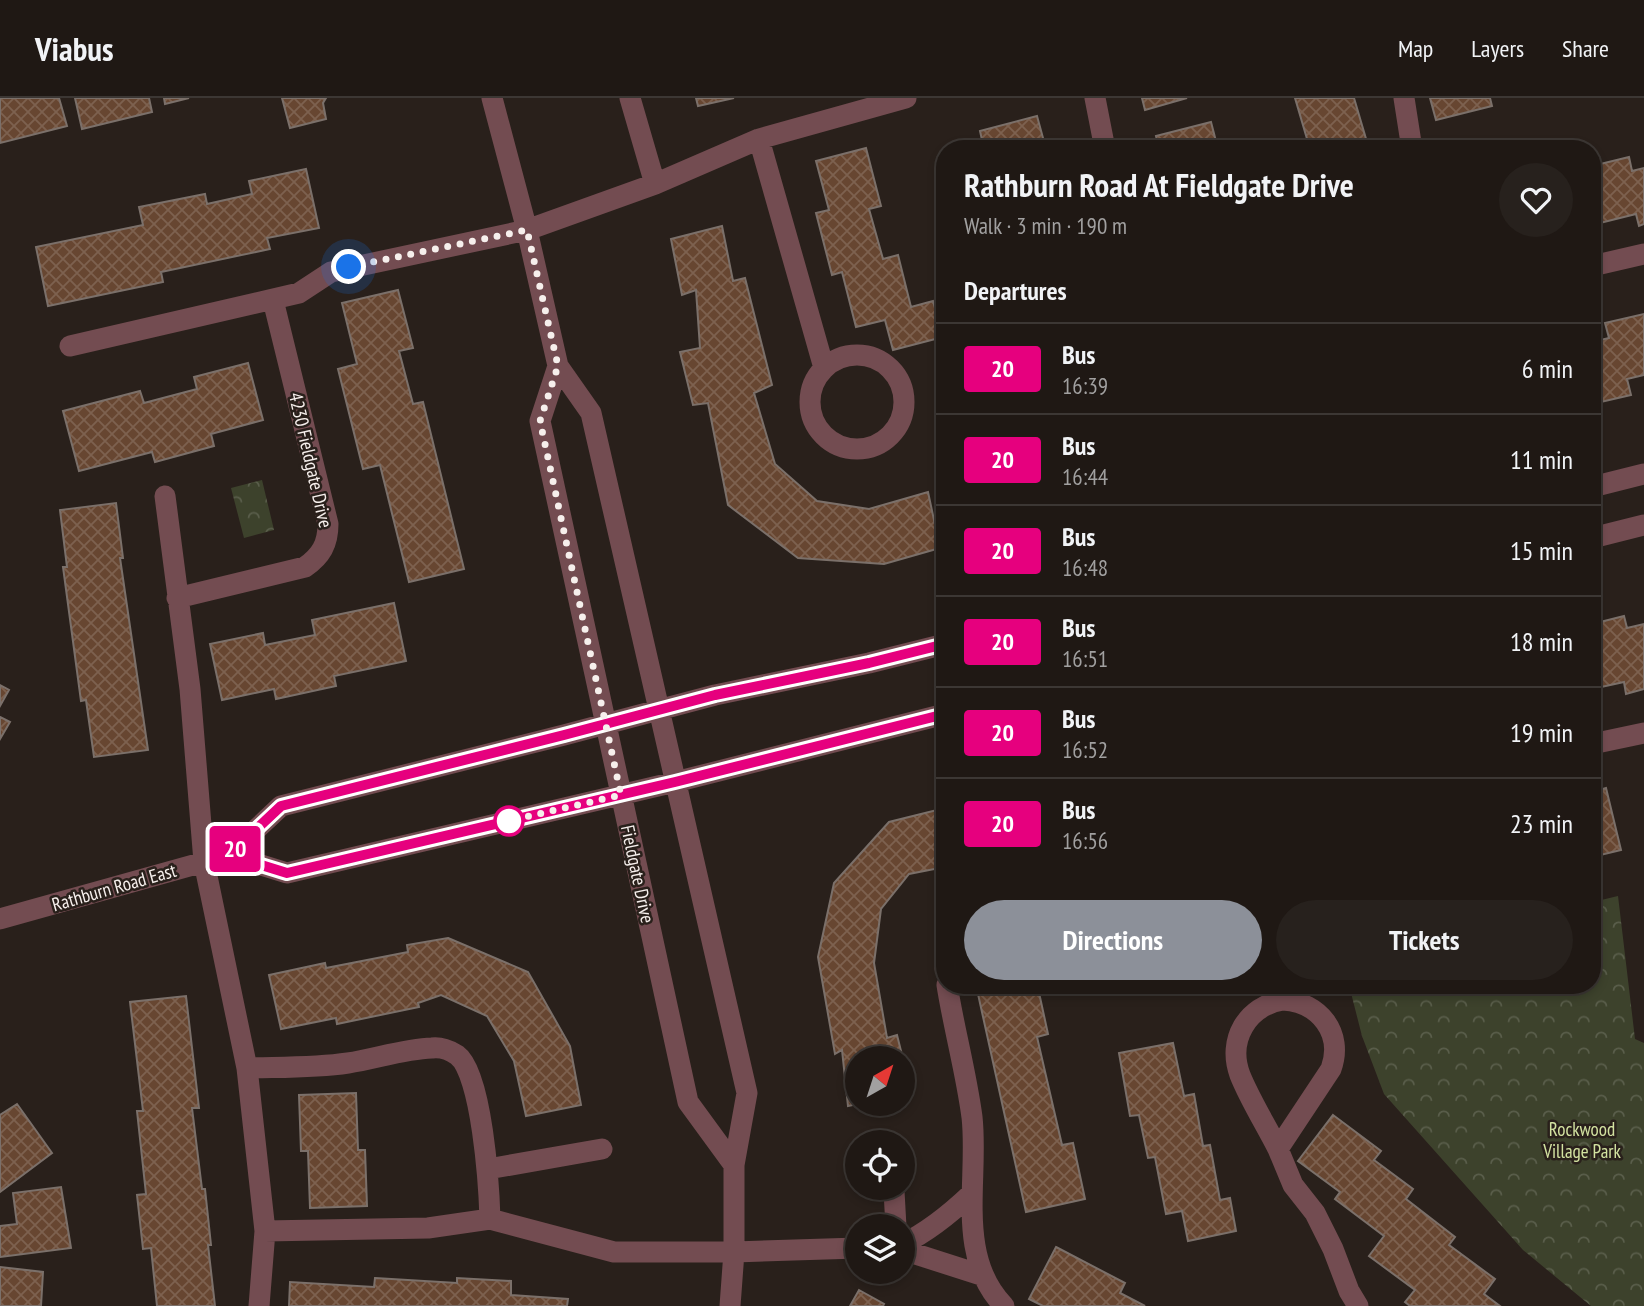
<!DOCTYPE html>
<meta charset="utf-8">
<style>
body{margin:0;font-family:"PT Sans Narrow",sans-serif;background:#27211d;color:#f1f3f6;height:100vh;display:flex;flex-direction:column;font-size:26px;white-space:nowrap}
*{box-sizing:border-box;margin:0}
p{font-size:23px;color:#a1a0a0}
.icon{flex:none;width:38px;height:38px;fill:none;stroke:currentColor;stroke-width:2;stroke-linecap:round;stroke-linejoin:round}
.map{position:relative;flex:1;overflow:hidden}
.drawer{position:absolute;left:936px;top:42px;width:665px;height:854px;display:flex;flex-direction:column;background:#1f1814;border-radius:28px;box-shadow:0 4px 10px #0003,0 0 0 2px #3c3734}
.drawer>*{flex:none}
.badge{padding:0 14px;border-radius:5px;font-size:24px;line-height:46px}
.needle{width:46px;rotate:39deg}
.buttons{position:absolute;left:845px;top:948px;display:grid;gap:14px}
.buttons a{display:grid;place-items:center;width:70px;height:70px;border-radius:50%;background:#1f1814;box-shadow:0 4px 10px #0003,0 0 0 2px #3c3734;font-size:35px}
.you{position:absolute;width:35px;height:35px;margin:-18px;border:5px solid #fff;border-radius:50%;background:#1a73e8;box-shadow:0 0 0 10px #1a73e833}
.map>.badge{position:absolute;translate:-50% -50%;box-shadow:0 0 0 4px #fff}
h2{padding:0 28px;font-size:26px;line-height:63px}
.round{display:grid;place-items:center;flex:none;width:74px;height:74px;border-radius:37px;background:#27211d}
.head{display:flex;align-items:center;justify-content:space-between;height:119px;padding:0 28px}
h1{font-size:33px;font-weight:700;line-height:52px}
.action{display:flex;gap:14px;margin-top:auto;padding:14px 28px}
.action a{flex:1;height:80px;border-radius:42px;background:#8c9099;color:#fff;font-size:28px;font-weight:700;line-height:80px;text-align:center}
.action a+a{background:#27211d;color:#f1f3f6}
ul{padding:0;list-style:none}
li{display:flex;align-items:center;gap:21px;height:91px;padding:0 28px;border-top:2px solid #3c3734}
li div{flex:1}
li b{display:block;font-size:26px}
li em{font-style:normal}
li .badge{min-width:77px;font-weight:700;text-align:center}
header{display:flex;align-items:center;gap:42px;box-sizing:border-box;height:98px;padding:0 35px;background:#1f1814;border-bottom:2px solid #3c3734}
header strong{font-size:33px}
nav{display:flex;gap:38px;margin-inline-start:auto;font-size:24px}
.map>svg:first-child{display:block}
.park{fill:url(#park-crowns)}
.building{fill:url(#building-cross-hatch);stroke:#7b706a;stroke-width:2}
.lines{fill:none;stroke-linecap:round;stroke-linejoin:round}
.minor{stroke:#734c51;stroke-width:21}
.line-casing{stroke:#fff;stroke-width:16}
.line{stroke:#e6007e;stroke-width:10}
.walk{stroke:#f6efec;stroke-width:7;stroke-dasharray:0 12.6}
.stop-dot{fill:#fff;stroke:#e6007e;stroke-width:3.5}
.labels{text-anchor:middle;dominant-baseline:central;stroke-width:5;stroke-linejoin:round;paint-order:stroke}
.street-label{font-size:19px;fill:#f6efec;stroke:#29201b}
.park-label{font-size:19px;fill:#d3e2a1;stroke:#29201b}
</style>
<header>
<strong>Viabus</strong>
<nav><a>Map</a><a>Layers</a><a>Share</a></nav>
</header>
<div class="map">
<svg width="1644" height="1208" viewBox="0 0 1644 1208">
<defs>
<pattern id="park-crowns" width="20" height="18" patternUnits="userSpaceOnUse" patternTransform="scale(1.75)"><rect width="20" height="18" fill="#3d422c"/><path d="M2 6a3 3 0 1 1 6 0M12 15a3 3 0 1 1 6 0" fill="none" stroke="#5a5e4b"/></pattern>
<pattern id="building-cross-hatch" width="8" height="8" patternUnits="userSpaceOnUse" patternTransform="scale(1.75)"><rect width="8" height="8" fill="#674631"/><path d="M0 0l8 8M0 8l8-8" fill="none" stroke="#7d614f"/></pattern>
</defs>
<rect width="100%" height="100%" fill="#29201b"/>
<path class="park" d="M 262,382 L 274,432 L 244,440 L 231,390 Z
M 1618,798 L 1635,941 L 1644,945 L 1644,1208 L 1591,1208 L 1523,1152 L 1384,996 L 1362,938 L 1349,887 L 1592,887 L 1593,804 Z"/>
<path class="building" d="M 0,0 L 59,0 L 67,28 L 0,45 Z
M 75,0 L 149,0 L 152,14 L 82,31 Z
M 164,0 L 189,0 L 165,6 Z
M 282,0 L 326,0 L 323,5 L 326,21 L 290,30 Z
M 696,0 L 734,0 L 698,8 Z
M 1142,0 L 1187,0 L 1145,12 Z
M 1295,0 L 1354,0 L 1369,51 L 1310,51 Z
M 1430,0 L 1490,0 L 1492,8 L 1436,22 Z
M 1037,18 L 1046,51 L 984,51 L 980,33 Z
M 1211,24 L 1218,51 L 1159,51 L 1156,38 Z
M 866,50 L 881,108 L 869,111 L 883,161 L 898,157 L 911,209 L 933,203 L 943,239 L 893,252 L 885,222 L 856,229 L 842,174 L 832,177 L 816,115 L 829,112 L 816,63 Z
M 1629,59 L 1632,73 L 1644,70 L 1644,126 L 1639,128 L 1636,116 L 1592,127 L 1592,68 Z
M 306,71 L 319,130 L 267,140 L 270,151 L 161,174 L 163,184 L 48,208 L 36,149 L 143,127 L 139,109 L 205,96 L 207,106 L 252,96 L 249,83 Z
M 722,128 L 733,183 L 745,180 L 772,287 L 754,295 L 775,366 L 817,403 L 869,411 L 928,394 L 940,450 L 884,466 L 798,460 L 728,407 L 708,305 L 693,307 L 680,254 L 700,250 L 696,192 L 682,197 L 671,141 Z
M 398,192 L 413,250 L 399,253 L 413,306 L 423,304 L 464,471 L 409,484 L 380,367 L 363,371 L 338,271 L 357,266 L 342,205 Z
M 1644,216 L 1644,277 L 1627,281 L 1631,297 L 1592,306 L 1592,244 L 1609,240 L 1605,225 Z
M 248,265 L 263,322 L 211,336 L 214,348 L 155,364 L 152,354 L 79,373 L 63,313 L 140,293 L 144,305 L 197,291 L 194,279 Z
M 116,405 L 123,460 L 120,460 L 148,652 L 94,659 L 86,602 L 81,603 L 63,469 L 67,469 L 60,412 Z
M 394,505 L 406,563 L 334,578 L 336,588 L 276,601 L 274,591 L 222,602 L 210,546 L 263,535 L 265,547 L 315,537 L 312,522 Z
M 1624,518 L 1627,530 L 1644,526 L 1644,591 L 1626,596 L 1624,584 L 1592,591 L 1592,526 Z
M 0,587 L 9,592 L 0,608 Z
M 0,619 L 10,624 L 0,641 Z
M 1606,690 L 1621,752 L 1592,759 L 1592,694 Z
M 945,710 L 945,769 L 909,776 L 881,811 L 874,865 L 887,940 L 897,937 L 903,961 L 858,961 L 858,1006 L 848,1008 L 842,952 L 835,956 L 818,859 L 834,785 L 889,724 Z
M 448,840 L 528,874 L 570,948 L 581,1007 L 526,1018 L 514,963 L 487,918 L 441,897 L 418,905 L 419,909 L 337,926 L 336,920 L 281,931 L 269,877 L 325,865 L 326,870 L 408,854 L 407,847 Z
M 989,887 L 1051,887 L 1038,890 L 1048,936 L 1037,939 L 1062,1047 L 1073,1045 L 1085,1101 L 1026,1114 L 978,896 L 990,893 Z
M 186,898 L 199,1010 L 192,1010 L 202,1091 L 205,1091 L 211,1147 L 208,1147 L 215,1208 L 157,1208 L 151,1150 L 143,1151 L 137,1097 L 146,1096 L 137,1013 L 143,1013 L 130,904 Z
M 1173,945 L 1184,998 L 1194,996 L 1203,1048 L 1210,1047 L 1220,1102 L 1230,1100 L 1236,1133 L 1188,1143 L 1182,1113 L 1166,1116 L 1155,1059 L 1148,1060 L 1139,1017 L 1130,1018 L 1119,955 Z
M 903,961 L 911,996 L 903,998 Z
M 356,995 L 358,1052 L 365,1052 L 367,1108 L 310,1110 L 308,1053 L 301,1053 L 299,997 Z
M 17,1006 L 52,1055 L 0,1094 L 0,1017 Z
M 1333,1017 L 1381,1053 L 1374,1062 L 1413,1091 L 1406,1101 L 1455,1139 L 1449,1147 L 1495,1181 L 1484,1196 L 1500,1208 L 1410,1208 L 1405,1204 L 1415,1192 L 1369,1158 L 1384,1138 L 1335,1101 L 1340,1094 L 1298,1063 Z
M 61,1089 L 71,1150 L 0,1159 L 0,1128 L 17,1126 L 13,1095 Z
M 1056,1149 L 1125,1185 L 1120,1195 L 1145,1208 L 1043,1208 L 1029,1201 Z
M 0,1169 L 43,1174 L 41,1208 L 0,1208 Z
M 375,1180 L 457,1185 L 457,1180 L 511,1183 L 511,1197 L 568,1201 L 567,1208 L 289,1208 L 290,1184 L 374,1189 Z
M 859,1192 L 884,1206 L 883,1208 L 850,1208 Z"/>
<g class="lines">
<path class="minor" d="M 492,0 L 527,132 L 558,268 L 591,315 L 747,995 L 734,1067 L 734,1154 L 730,1208
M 630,0 L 655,86
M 1095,0 L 1105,51
M 1404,0 L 1412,51
M 759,41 L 824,270
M 1592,168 L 1644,156
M 70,248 L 299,195 L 331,174 L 527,132 L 655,86 L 759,41 L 906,0
M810 304a47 47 0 1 1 94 0a47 47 0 1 1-94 0Z
M 558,268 L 540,323 L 688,1004 L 734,1067
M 1592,389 L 1644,376
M 165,398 L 190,591 L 204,764 L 247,970 L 265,1133 L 259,1208
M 1592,440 L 1644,427
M 177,500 L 305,469 C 321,458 328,446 328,426 L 273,202
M 1592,646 L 1644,635
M 229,757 L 287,775 L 675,684 L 945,616
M 0,821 L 229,757 L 281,708 L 564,637 L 715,597 L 869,565 L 945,546
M 945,848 L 945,871
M 947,887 C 954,931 966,974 972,1019 C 979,1081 955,1158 1004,1208
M 1283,902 C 1319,904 1344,935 1331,971 L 1278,1051 C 1266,1027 1250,1002 1240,977 C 1227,942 1247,908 1283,902 Z
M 247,970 C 280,969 315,970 348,965 C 375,961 404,951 432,950 C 440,949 450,952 457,957 C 482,975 489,1088 490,1121
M 1278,1051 L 1293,1087 L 1315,1115 L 1333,1151 L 1349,1193 L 1358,1208
M 488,1071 L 602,1051
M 894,1093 L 896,1129
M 265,1133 L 428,1130 L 490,1121 L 614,1154 L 734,1154 L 858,1150
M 903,1146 C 929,1133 950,1116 971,1096
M 903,1152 L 981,1177"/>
</g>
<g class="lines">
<defs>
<path id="line" d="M 945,546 L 869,565 L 715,597 L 564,637 L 281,708 L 229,757 L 287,775 L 675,684 L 945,616"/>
</defs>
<use href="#line" class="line-casing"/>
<use href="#line" class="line"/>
<path class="walk" d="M 349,169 L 527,132 L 558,268 L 540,323 L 621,697 L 499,725 L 509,723"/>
</g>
<circle class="stop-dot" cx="509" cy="723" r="14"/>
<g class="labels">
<g class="street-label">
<text transform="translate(311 362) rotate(77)">4230 Fieldgate Drive</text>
<text transform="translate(638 776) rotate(78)">Fieldgate Drive</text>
<text transform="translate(114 789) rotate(-16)">Rathburn Road East</text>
</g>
<g class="park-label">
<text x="1582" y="1031">Rockwood<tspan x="1582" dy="22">Village Park</tspan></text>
</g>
</g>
</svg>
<div class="buttons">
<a><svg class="needle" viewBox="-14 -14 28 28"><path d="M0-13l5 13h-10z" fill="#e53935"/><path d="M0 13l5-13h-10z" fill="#a1a0a0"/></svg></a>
<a><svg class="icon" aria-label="locate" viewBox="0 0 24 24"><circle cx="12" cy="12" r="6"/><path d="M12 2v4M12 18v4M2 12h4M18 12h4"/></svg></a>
<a><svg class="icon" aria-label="layers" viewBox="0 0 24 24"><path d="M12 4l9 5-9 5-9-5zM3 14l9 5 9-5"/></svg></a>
</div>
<div class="you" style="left:349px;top:169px"></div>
<b class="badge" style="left:235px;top:751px;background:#e6007e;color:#fff">20</b>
<section class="drawer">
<div class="head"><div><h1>Rathburn Road At Fieldgate Drive</h1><p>Walk · 3 min · 190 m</p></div><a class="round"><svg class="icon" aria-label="heart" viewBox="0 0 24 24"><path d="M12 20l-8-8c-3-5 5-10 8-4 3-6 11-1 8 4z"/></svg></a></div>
<h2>Departures</h2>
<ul>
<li><span class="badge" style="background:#e6007e;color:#fff">20</span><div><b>Bus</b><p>16:39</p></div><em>6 min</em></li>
<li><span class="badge" style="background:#e6007e;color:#fff">20</span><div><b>Bus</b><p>16:44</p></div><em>11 min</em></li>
<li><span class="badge" style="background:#e6007e;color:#fff">20</span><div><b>Bus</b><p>16:48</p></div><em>15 min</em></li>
<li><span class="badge" style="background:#e6007e;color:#fff">20</span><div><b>Bus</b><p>16:51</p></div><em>18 min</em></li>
<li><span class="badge" style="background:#e6007e;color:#fff">20</span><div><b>Bus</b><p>16:52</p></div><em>19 min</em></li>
<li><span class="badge" style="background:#e6007e;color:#fff">20</span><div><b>Bus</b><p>16:56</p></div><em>23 min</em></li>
</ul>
<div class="action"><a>Directions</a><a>Tickets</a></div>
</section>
</div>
